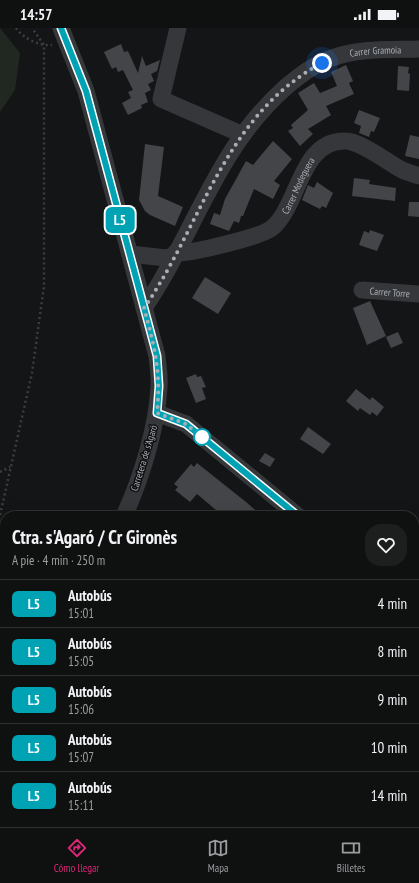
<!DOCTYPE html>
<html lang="es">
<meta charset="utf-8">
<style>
body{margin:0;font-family:"PT Sans Narrow",sans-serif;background:#1d1e1e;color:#f1f3f6;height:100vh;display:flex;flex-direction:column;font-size:15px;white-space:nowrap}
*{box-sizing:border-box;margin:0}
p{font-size:13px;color:#9b9d9f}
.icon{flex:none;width:22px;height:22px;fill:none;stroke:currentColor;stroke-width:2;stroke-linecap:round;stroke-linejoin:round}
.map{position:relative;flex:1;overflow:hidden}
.drawer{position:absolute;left:0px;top:483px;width:419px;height:316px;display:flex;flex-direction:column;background:#0f1010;border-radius:16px 16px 0 0;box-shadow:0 4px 16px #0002,0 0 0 1px #2f3030}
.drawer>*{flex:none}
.badge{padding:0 8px;border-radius:6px;font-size:14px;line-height:26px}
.you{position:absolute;width:20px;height:20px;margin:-10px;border:3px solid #fff;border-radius:50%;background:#1a73e8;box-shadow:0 0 0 6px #1a73e833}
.map>.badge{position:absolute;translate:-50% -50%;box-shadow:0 0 0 2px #fff}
.round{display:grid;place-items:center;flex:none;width:42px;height:42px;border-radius:16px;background:#1d1e1e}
.head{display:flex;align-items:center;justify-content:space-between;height:68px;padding:0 12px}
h1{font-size:19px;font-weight:700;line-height:30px}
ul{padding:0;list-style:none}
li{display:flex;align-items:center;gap:12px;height:48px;padding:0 12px;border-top:1px solid #2f3030}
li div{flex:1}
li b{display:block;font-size:15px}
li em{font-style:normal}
li .badge{min-width:44px;font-weight:700;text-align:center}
.status{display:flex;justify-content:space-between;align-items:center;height:28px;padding:0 20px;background:#0f1010;direction:ltr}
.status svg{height:11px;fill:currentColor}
.dock{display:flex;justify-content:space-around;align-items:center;height:56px;border-top:1px solid #2f3030;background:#0f1010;font-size:11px;color:#9b9d9f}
.dock a{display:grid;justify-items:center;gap:2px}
.dock .selected{color:#db2777}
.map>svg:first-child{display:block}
.green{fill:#212821}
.building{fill:#444549}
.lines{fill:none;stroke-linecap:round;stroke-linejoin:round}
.path{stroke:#3c3e41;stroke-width:2.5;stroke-dasharray:2 3;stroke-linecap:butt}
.minor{stroke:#36373a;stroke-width:17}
.line-casing{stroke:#fff;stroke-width:9}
.line{stroke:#00a3b4;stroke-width:6}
.walk{stroke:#a8aeb5;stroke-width:4;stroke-dasharray:0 7.2}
.stop-dot{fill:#fff;stroke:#00a3b4;stroke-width:2}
.labels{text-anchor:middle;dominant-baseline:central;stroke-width:3;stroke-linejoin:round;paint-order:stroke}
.street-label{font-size:10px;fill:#a8aeb5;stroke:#0f1011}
</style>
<div class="status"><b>14:57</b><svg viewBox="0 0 49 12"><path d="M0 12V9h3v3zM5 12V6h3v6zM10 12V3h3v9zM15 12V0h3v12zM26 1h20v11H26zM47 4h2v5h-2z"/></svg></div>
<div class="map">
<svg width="419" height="799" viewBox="0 0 419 799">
<rect width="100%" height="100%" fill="#141516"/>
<path class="green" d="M 0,0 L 20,25 L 15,62 L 0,84 Z
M 414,587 L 419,590 L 419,661 L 414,658 Z"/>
<path class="building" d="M 121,16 L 124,24 L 128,23 L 138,45 L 142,28 L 146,38 L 160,32 L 157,43 L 151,46 L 154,53 L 148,56 L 151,62 L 145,65 L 148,74 L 141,77 L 142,80 L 128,87 L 122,75 L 131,70 L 128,64 L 133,62 L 123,42 L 118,44 L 116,39 L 112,41 L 104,24 Z
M 346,37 L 353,53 L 349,55 L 354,66 L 326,78 L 331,87 L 308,101 L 313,106 L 300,118 L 288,103 L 293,100 L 291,97 L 308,82 L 298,65 L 314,55 L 320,65 L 337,58 L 331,44 Z
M 398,38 L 409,39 L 408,45 L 410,46 L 409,63 L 397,62 Z
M 359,82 L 380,90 L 374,104 L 371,103 L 369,109 L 359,105 L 361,98 L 354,95 Z
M 410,107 L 419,109 L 419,131 L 405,128 Z
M 273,113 L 292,131 L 274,153 L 280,157 L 273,171 L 254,161 L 243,188 L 241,188 L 239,195 L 234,193 L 229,203 L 210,196 L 214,185 L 220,187 L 225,171 L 246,133 L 253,137 Z
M 145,116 L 164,119 L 158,168 L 183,179 L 175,198 L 150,187 L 145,183 L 139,172 Z
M 354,150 L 370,152 L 369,156 L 396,160 L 395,173 L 352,168 Z
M 317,154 L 333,165 L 326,180 L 322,178 L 320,181 L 302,172 L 308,157 L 314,160 Z
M 409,174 L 419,174 L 419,189 L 408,188 Z
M 370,202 L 384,207 L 377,223 L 359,217 L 364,203 L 369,205 Z
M 205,249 L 231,265 L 218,286 L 192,270 Z
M 370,273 L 386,308 L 367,317 L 353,280 Z
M 398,304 L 403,315 L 391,320 L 386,309 Z
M 196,346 L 197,349 L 201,348 L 206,359 L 202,360 L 206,371 L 196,375 L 186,350 Z
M 356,361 L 370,372 L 372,369 L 384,379 L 377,388 L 372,384 L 370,387 L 360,380 L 358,383 L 346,373 Z
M 308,399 L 331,416 L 323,426 L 300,411 Z
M 265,425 L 275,431 L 270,439 L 259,433 Z
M 197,435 L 246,474 L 262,488 L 223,488 L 197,466 L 190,474 L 175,462 L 178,459 L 174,456 L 191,436 L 194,439 Z"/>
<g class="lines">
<path class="path" d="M 16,0 C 24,11 39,18 52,17
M 0,444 L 10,439
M 0,487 L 32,345 L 44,258 L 44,17 L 32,0
M 414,748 L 419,750"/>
<g class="minor">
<path d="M 61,0 L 86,63 L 157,328 C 158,339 160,349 159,359 C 157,400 141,451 124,488"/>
<path d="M 178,0 L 161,71 L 241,106"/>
<path id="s1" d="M 175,225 C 190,226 261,209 272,200 C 299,178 300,112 345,113 C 361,113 387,134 402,142 C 407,144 413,146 419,148"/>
<path d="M 130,226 L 166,230 L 174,228"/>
<path id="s2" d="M 362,262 L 419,266"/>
<path id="s3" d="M 144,280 C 194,207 216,120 286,59 C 299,48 314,36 332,30 C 358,20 391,22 419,21"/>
<path d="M 157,385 L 186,396 L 298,488"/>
<path d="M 414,575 L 419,578"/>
<path d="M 91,799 L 92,794"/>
<path d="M 198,799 L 201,794"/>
</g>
</g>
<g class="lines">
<defs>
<path id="line" d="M 61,0 L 86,63 L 157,328 L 159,358 L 157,385 L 186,396 L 298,488"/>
</defs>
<use href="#line" class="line-casing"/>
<use href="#line" class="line"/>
<path class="walk" d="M 202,409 L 186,396 L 157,385 C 161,344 155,320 144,280 C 202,197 224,87 322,35"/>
</g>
<circle class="stop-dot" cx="202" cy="409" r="8"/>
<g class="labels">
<g class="street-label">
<text stroke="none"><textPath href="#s3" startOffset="363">Carrer Gramoia</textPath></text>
<text stroke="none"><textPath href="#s1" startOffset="151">Carrer Modeguera</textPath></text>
<text stroke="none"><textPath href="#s2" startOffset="28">Carrer Torre</textPath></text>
<text transform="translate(144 430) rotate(-73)">Carretera de s'Agaró</text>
</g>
</g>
</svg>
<div class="you" style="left:322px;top:35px"></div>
<b class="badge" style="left:120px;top:192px;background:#00a3b4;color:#fff">L5</b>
<section class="drawer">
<div class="head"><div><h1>Ctra. s'Agaró / Cr Gironès</h1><p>A pie · 4 min · 250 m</p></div><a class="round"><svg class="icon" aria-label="heart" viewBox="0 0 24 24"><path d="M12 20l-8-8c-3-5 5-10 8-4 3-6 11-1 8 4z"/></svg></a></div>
<ul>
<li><span class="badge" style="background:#00a3b4;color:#fff">L5</span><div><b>Autobús</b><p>15:01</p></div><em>4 min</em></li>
<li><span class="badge" style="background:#00a3b4;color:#fff">L5</span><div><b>Autobús</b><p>15:05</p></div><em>8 min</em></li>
<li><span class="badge" style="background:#00a3b4;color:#fff">L5</span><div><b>Autobús</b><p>15:06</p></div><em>9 min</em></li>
<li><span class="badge" style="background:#00a3b4;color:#fff">L5</span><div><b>Autobús</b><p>15:07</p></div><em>10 min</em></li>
<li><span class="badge" style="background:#00a3b4;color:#fff">L5</span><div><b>Autobús</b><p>15:11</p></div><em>14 min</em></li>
</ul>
</section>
</div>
<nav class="dock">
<a class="selected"><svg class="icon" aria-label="directions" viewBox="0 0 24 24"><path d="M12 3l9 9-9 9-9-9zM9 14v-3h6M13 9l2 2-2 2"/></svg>Cómo llegar</a>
<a><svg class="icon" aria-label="map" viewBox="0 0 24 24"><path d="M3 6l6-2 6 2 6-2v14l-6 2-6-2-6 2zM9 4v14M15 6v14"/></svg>Mapa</a>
<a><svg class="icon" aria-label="tickets" viewBox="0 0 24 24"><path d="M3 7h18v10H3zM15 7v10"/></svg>Billetes</a>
</nav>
